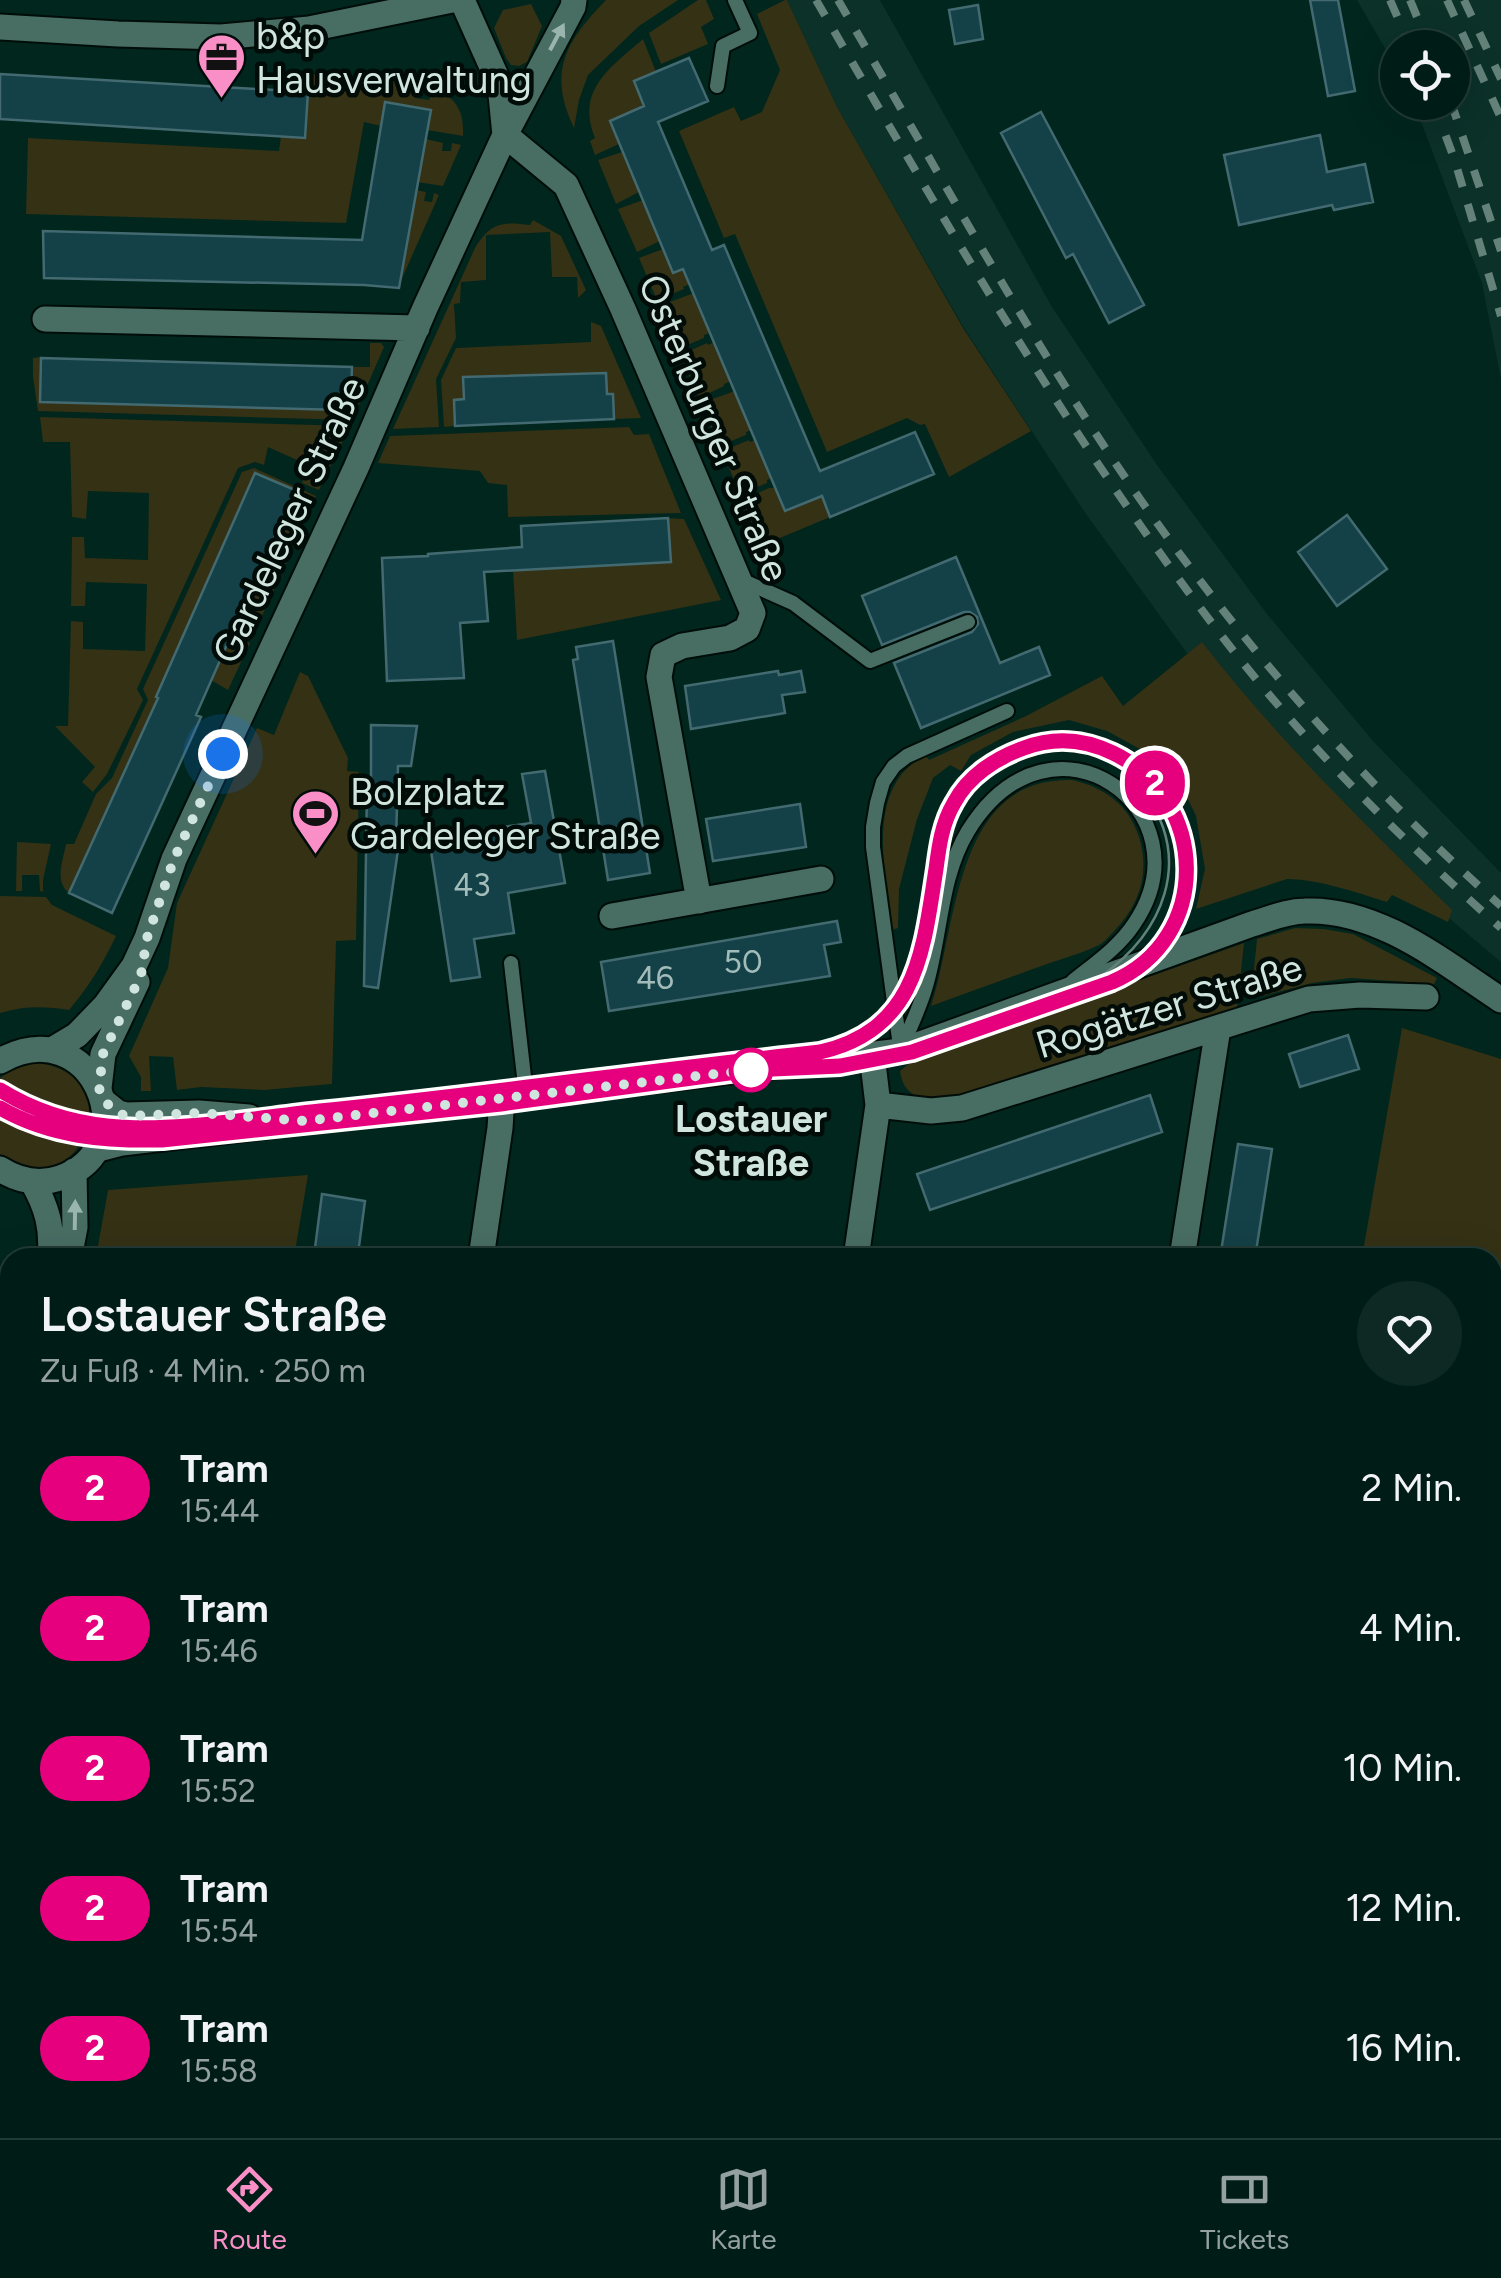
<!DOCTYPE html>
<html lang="de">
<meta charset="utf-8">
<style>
body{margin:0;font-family:Figtree,sans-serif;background:#0e2923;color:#f1f3f6;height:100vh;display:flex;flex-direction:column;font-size:38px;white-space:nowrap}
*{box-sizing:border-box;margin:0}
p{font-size:32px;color:#95a1a1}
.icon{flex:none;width:55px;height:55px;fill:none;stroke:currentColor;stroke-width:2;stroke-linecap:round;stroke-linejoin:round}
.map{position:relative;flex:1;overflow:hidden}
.drawer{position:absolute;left:0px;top:1248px;width:1502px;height:892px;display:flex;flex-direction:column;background:#001c16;border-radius:30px 30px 0 0;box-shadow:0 10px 40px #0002,0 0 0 2px #223a35}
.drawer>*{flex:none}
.badge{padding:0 20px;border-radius:32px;font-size:35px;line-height:65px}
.controls{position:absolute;left:1380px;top:30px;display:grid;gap:20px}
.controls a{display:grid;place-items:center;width:90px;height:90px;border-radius:50%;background:#001c16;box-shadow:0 10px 40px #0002,0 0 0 2px #223a35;font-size:50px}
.you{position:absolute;width:50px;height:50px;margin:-25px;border:8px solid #fff;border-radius:50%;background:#1a73e8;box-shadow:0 0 0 15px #1a73e833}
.map>.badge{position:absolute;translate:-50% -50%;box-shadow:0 0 0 5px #fff}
.round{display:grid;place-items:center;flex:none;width:105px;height:105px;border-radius:52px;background:#0e2923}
.summary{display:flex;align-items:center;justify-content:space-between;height:170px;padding:0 40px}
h1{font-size:48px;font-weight:600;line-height:75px}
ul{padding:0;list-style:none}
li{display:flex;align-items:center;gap:30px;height:140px;padding:0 40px}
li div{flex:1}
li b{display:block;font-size:38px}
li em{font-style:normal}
li .badge{min-width:110px;font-weight:700;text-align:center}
.menu{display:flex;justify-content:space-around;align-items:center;height:140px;border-top:2px solid #223a35;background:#001c16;font-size:28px;color:#95a1a1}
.menu a{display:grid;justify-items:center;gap:5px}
.menu .active{color:#fa8fc7}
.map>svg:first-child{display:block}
.built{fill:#0b3129}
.green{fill:#343115}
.building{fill:#144047;stroke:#426a70;stroke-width:2.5}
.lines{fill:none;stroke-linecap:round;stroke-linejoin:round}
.lane-casing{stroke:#000d08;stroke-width:18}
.street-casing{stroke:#000d08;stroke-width:29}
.secondary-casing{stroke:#000d08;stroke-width:29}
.lane{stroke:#486d63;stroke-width:14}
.street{stroke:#486d63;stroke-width:25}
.secondary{stroke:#486d63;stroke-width:25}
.tram{stroke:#64827a;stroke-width:2.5}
.rail{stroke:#64827a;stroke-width:8;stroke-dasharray:18 18;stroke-linecap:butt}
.oneway{fill:#9ab5ad}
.line-casing{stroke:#fff;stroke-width:22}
.line{stroke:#e6007e;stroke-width:15}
.walk{stroke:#d1e5df;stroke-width:10;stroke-dasharray:0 18}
.stop-dot{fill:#fff;stroke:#e6007e;stroke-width:5}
.labels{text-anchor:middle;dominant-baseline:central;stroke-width:9;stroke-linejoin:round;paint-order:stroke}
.number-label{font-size:32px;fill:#a2bcb9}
.poi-label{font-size:38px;fill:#d1e5df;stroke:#010c08;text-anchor:start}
.street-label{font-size:38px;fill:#d1e5df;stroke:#010c08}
.stop-label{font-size:38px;font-weight:bold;fill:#d1e5df;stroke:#010c08}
</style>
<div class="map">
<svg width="1501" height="2138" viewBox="0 0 1501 2138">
<rect width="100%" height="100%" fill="#00261d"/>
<path class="built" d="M 787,0 L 880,0 L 1052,307 L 1157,465 L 1267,614 L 1373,741 L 1501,873 L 1501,962 L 1323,812 L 1200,671 L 1086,514 L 964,328 L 837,107 Z
M 1357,0 L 1501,0 L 1501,379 L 1482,283 L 1414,103 L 1452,102 L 1452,48 L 1398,48 L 1397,69 Z
M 1501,1617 L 1501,1858 L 1492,1854 L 1492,1651 Z
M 10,1775 L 10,2130 L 999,2130 L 998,2136 L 0,2138 L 0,1831 Z
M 1493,1949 L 1501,1953 L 1501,2138 L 1366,2138 L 1368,2130 L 1492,2130 Z"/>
<path class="green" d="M 606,0 L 678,0 L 639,26 L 588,75 L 579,100 L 574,128 C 547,72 566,41 606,0 Z
M 698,0 L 706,0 L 714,19 L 701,27 L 708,44 L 661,64 L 649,33 Z
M 785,0 L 787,0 L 837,107 L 963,328 L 1031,431 L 949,477 L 925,424 L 920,425 L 907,418 L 827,452 L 735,234 L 724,238 L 679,131 L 734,107 L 741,121 L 762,112 L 780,70 L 757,14 Z
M 531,4 L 542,26 L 527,62 L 519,66 L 511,65 L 506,58 L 494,28 L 503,10 Z
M 643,39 L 656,72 L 634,81 L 644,106 L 610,121 L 619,144 L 595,155 L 590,141 L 595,138 C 575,90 611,67 643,39 Z
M 280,72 L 413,81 L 417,83 L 415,98 L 429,100 L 433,88 C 457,99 464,110 463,136 L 427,130 L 430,109 L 386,102 L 381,126 L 364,122 L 346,223 L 26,214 L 28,138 L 279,151 L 281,136 L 305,137 L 308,93 L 279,92 Z
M 426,139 L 443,143 L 442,151 L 451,151 L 452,143 L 461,145 L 443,186 L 417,182 Z
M 622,152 L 639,192 L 616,204 L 598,160 Z
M 416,190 L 426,192 L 424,201 L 432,202 L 434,193 L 439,195 L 400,283 Z
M 643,200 L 660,241 L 637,252 L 618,209 Z
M 533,220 L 561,236 L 586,290 L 578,298 L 577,277 L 552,277 L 550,232 L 486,235 L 486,280 L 461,282 L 460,303 L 454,304 L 456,338 L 436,379 L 439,427 L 393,429 L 475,248 C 490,223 502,221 530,225 Z
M 663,249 L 683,269 L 690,284 L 683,287 L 684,289 L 657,300 L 639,258 Z
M 694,293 L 710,333 L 704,335 L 704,338 L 678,349 L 659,306 Z
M 591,322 L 601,326 L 641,418 L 614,419 L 613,394 L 607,394 L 606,373 L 464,377 L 464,399 L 454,401 L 455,426 L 444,427 L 441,380 L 456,348 L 591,342 Z
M 714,342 L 731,381 L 724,384 L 724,386 L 699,398 L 680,355 L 707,343 L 708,345 Z
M 370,343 L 381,343 L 384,347 L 352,420 L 38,411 L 33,377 L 33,358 L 41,357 L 41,402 L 341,410 L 342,392 L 351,391 L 352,367 L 370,367 Z
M 735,391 L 751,430 L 746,432 L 746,435 L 719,446 L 701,403 Z
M 40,417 L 350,426 L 319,490 L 302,483 L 308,465 L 268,447 L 264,465 L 255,462 L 238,468 L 137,689 L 143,700 L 107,774 L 93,792 L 82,782 L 95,767 L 55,726 L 68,726 L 71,621 L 83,622 L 83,649 L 145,651 L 147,584 L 86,582 L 85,606 L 71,606 L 72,537 L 84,537 L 85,558 L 148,560 L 149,493 L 88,491 L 86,519 L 72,517 L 70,442 L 43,442 Z
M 629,427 L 634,435 L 649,434 L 681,513 L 508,517 L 507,485 L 488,483 L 480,471 L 378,463 L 390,436 Z
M 749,440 L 750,442 L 755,440 L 772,478 L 767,480 L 767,483 L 740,494 L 722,451 Z
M 254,468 L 316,496 L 303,525 L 283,517 L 295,490 L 255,473 L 156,696 L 158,698 L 69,893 C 54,881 63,861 66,844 L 74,844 L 96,794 L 112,778 L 148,700 L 143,689 L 242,472 Z
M 769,488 L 776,488 L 785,511 L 822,496 L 830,517 L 761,546 L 742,500 Z
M 668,518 L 684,519 L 721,600 L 517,640 L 513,570 L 670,562 Z
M 280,524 L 300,533 L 278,581 L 259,572 Z
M 255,580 L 275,588 L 253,635 L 235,626 Z
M 231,634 L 250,643 L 228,690 L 211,680 Z
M 1202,642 C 1277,739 1365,824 1452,910 L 1448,922 L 1392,895 L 1387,902 C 1354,892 1322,880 1287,879 L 1196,909 L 1205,869 L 1196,816 L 1180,783 L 1149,754 L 1107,731 L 1069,720 L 1013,732 L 971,755 L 961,771 L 950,765 L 933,778 L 917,819 L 899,889 L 898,928 L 892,930 C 887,883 870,815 901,775 C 907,767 917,761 925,754 L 929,760 L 1026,716 L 1102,676 L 1123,706 Z
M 300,672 L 308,676 L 348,758 L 347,771 L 359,772 L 356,940 L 336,941 L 332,1084 L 264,1090 L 201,1087 L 177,1090 L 173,1057 L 149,1056 L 151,1091 L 141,1091 L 141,1077 L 129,1056 L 168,968 L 177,903 L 257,728 L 274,735 Z
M 1072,780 C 1104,787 1129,805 1139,837 C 1150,872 1140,904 1115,930 C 1110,935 1105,942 1099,945 C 1083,953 1064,958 1047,964 C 1008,978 969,992 931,1006 C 958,924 954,777 1072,780 Z
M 17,842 L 51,844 L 43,880 L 43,892 L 40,891 L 39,875 L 22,875 L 22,891 L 16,891 Z
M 0,896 L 46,897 L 52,905 L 116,936 C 103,963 89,987 69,1010 C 44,1006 24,1006 0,1013 Z
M 1295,928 L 1324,929 L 1353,934 L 1437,978 L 1434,984 L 1351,978 L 1312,983 L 1251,999 L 1257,939 Z
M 1244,943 L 1237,1009 L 959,1097 C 934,1100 904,1104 900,1071 L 912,1061 Z
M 1402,1028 L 1501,1059 L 1501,1617 L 1493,1651 L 1492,1258 L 1362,1257 Z
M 38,1063 C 138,1076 73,1216 0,1154 L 0,1078 L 15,1068 Z
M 308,1175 L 294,1257 L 96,1257 L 108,1190 Z
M 1073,2130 L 1368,2130 L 1366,2138 L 1068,2138 Z"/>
<path class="building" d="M 1310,0 L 1338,0 L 1355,91 L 1328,96 Z
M 978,5 L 983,39 L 955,44 L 949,10 Z
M 689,58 L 708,101 L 658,122 L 712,250 L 724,245 L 820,471 L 915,432 L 934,474 L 830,517 L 822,496 L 785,511 L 683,269 L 673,273 L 610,121 L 644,106 L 634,81 Z
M 0,74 L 308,92 L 305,138 L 0,119 Z
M 385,102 L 431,110 L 399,288 L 364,285 L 44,278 L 43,231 L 362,240 Z
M 1041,112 L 1144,305 L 1109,323 L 1073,254 L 1066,258 L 1001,133 Z
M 1320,135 L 1327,172 L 1365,164 L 1373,202 L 1334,210 L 1332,205 L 1239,225 L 1224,155 Z
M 41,358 L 352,367 L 351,392 L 342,392 L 342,410 L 40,402 Z
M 606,373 L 607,394 L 613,394 L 614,419 L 455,426 L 454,400 L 464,399 L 463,377 Z
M 255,473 L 295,490 L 196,715 L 201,717 L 112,913 L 69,893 L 158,698 L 156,697 Z
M 1347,515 L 1387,569 L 1337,606 L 1298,552 Z
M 668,518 L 671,562 L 484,572 L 488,621 L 460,623 L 464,678 L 387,681 L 382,558 L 428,556 L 428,554 L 522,547 L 521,526 Z
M 956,557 L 1000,663 L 1039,647 L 1050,675 L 921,728 L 894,663 L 972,632 L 978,624 L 977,617 L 970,612 L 964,612 L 882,645 L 862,596 Z
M 613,641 L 650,873 L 608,880 L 573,660 L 578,659 L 576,647 Z
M 778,671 L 779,675 L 801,671 L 805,692 L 782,695 L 785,713 L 691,729 L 685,686 Z
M 371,725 L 417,726 L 411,766 L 398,766 L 396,844 L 399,843 L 378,988 L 364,986 L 367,788 L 371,788 Z
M 545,771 L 565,883 L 508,893 L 514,933 L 474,939 L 480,977 L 451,981 L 429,838 L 531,823 L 522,774 Z
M 800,804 L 806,847 L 713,861 L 706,819 Z
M 837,921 L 841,942 L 824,945 L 830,976 L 609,1011 L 601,962 Z
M 1348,1035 L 1359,1069 L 1300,1087 L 1289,1054 Z
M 1150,1095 L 1162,1132 L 930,1210 L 917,1174 Z
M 1238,1144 L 1272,1149 L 1255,1258 L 1220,1258 Z
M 322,1194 L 365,1201 L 358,1254 L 315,1248 Z"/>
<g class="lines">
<defs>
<path id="lane" d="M 717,86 L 723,46 L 750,33 L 735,0
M 739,579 L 793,603 L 870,661 L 968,622
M 511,963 L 526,1094
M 900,1046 L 873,847 L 873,827 L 877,803 L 883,782 L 894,766 L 907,756 L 1007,711
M 901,1050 C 909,1029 920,1008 926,986 C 941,936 940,877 968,831 C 1052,694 1211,811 1134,924 C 1119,947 1094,964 1073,981"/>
<path id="street" d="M 462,0 L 500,85 L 505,135
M 505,135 L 566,185 L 623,309 L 753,613 L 747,629 L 730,638 L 682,646 L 663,655 L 659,677 L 699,901
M 45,319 L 417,328
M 612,916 L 821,879
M 52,1050 L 77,1035 L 105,1006 L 134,966 L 147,938 L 174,859 L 356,468 L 425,308 L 505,135 L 573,7 L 574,0
M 99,1088 L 103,1054 L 137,982
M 103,1101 L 118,1113 L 126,1115 L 199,1113 L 249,1117
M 878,1105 L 931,1111 L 962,1108 L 1309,999 L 1360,995 L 1426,997
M 95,1150 L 122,1143 L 901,1051 L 1252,924 C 1270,919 1286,911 1305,911 C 1378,908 1443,962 1501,1000
M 481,1258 L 500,1128 L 502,1097
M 856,1258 L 878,1105 L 872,1055
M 1182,1258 L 1218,1028
M 0,1699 L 10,1701"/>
<path id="secondary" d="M 0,27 L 118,34 L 221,37 L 309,29 L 452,0
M 0,1061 C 92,1009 149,1147 60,1178 C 39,1185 19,1181 0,1169
M 32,1181 C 47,1207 53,1228 50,1258
M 69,1258 L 75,1227 L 74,1171
M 0,1578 L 10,1516
M 1492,1891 L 1501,1894
M 1047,2138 L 1052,2130"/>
</defs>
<use href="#lane" class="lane-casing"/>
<use href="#street" class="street-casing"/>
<use href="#secondary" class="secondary-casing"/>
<use href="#lane" class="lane"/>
<use href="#street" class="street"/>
<use href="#secondary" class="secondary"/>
<path class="tram" d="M 1100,977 C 1164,932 1193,861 1145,793
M 0,1090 L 19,1101 L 59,1118 L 112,1127 L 160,1127 L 444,1098 L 519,1087 L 820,1052 C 917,1031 923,952 936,869 C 939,846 943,823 954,803 C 967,778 991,761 1017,750 C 1119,710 1215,811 1178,912 C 1166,944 1143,968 1112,982 L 912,1052 L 840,1066 L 751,1070 L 501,1104 L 162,1140 C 105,1141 51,1137 0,1108"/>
<path class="rail" d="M 816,0 C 944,220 1071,443 1228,644 C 1309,748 1403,841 1501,928
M 838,0 C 936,167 1029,340 1140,499 C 1245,648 1365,785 1501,906
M 1390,0 L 1411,48
M 1410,0 L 1430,48
M 1447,0 L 1501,118
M 1464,0 L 1501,79
M 1433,102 L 1454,158 L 1501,316
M 1451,102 L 1501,251
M 1492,1771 L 1501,1736
M 1492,1844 L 1501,1813
M 1389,2138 L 1391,2130
M 1408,2138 L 1410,2130"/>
</g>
<defs><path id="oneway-solid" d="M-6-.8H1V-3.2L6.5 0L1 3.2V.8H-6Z" transform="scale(2.5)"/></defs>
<g class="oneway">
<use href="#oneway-solid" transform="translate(557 37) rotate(-62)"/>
<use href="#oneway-solid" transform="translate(75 1215) rotate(-89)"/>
</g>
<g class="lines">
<defs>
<path id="line" d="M 0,1090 C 34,1111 68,1122 107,1126 C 173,1133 254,1118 320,1111 C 487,1094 653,1070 820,1052 C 917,1030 923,952 936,869 C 939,846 942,823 954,803 C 968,776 996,758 1024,748 C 1053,737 1084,739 1113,753 C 1209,799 1213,939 1112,982 L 912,1052 L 840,1066 L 751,1070 L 501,1104 L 162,1140 C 105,1141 50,1137 0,1108"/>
</defs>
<use href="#line" class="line-casing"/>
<use href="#line" class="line"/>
<path class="walk" d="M 223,754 L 174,859 L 147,938 L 141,975 L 103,1054 L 99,1088 L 104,1101 L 118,1113 L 126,1116 L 200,1113 L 304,1121 L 751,1070"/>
</g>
<defs>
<symbol id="office-pin" viewBox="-11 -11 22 30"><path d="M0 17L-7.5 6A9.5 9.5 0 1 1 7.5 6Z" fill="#fa8fc7" stroke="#010c08"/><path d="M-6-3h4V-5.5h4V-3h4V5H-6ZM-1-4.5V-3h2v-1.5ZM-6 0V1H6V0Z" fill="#111"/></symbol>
<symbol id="stadium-pin" viewBox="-11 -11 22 30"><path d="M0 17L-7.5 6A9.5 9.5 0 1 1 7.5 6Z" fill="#fa8fc7" stroke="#010c08"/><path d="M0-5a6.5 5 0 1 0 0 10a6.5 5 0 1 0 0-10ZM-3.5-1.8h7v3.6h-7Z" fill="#111"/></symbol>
</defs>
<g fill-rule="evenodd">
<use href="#office-pin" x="194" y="30" width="55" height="75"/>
<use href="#stadium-pin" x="288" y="786" width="55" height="75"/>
</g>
<circle class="stop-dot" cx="751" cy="1070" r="20"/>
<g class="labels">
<g class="number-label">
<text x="472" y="885">43</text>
<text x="743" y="962">50</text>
<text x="655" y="978">46</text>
</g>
<g class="poi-label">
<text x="256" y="36">b&amp;p<tspan x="256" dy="44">Hausverwaltung</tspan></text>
<text x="350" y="792">Bolzplatz<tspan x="350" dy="44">Gardeleger Straße</tspan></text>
</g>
<g class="street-label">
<text transform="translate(714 428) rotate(67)">Osterburger Straße</text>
<text transform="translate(289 520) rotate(-65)">Gardeleger Straße</text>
<text transform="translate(1169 1006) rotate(-17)">Rogätzer Straße</text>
</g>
<g class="stop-label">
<text x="751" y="1119">Lostauer<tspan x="751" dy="44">Straße</tspan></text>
</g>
</g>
</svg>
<div class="controls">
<a><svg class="icon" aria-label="locate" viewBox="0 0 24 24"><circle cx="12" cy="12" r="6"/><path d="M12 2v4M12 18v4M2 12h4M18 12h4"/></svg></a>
</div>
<div class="you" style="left:223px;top:754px"></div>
<b class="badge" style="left:1155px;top:783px;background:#e6007e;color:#fff">2</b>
<section class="drawer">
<div class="summary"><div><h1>Lostauer Straße</h1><p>Zu Fuß · 4 Min. · 250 m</p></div><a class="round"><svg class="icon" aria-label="heart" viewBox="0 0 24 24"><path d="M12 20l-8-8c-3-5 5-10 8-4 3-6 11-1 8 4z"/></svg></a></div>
<ul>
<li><span class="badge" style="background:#e6007e;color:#fff">2</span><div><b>Tram</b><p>15:44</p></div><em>2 Min.</em></li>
<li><span class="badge" style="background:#e6007e;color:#fff">2</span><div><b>Tram</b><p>15:46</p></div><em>4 Min.</em></li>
<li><span class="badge" style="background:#e6007e;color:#fff">2</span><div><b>Tram</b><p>15:52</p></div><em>10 Min.</em></li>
<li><span class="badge" style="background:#e6007e;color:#fff">2</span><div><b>Tram</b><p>15:54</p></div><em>12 Min.</em></li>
<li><span class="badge" style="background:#e6007e;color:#fff">2</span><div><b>Tram</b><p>15:58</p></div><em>16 Min.</em></li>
</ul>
</section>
</div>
<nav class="menu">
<a class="active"><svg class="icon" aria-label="directions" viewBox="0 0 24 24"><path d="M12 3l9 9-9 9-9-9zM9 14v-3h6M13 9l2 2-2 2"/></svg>Route</a>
<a><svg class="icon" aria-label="map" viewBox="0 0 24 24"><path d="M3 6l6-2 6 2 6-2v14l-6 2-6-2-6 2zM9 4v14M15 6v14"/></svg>Karte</a>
<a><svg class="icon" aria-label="tickets" viewBox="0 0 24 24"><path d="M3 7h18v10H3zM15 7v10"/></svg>Tickets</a>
</nav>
